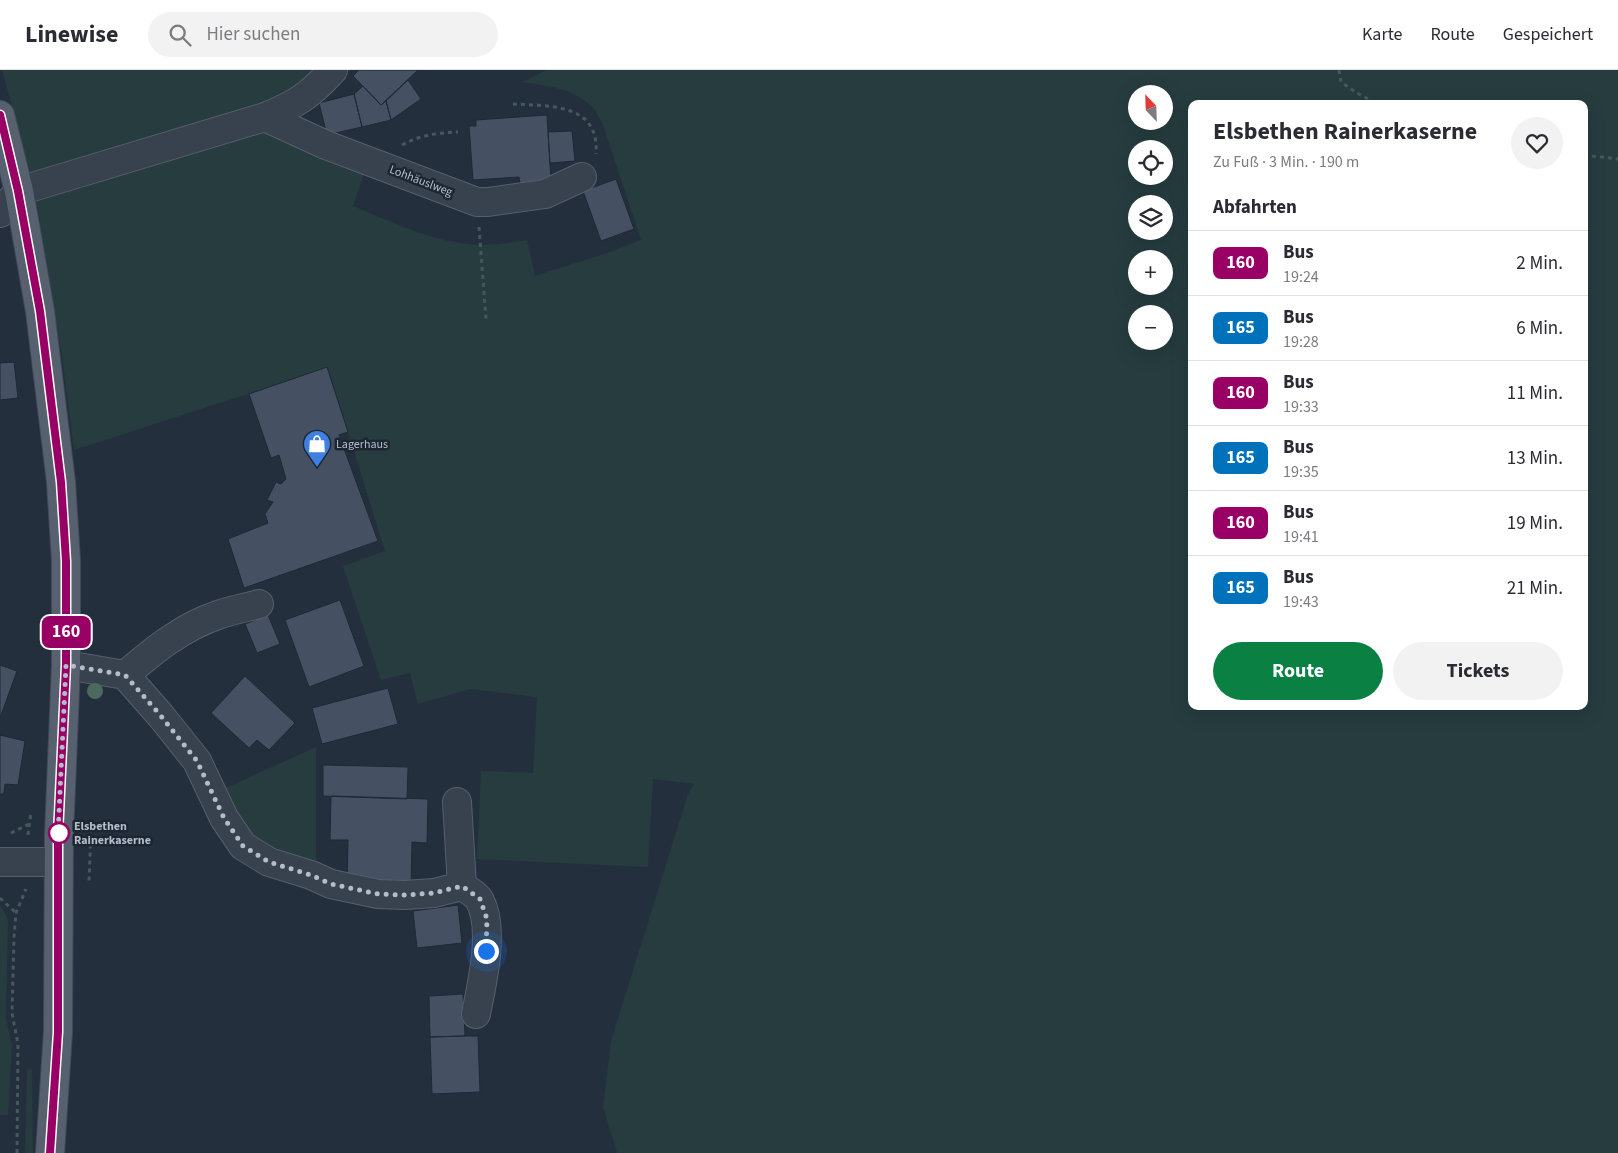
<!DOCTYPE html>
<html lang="de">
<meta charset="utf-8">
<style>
body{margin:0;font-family:"Source Sans 3",sans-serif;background:#f2f2f3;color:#2b2b33;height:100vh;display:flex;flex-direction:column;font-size:19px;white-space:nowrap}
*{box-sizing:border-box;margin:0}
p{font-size:16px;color:#7c7c81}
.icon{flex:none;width:28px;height:28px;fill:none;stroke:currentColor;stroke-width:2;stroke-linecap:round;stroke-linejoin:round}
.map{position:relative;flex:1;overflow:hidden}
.details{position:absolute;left:1188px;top:30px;width:400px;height:610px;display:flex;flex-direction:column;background:#fff;border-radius:10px;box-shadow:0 5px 20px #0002}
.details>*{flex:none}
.badge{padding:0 10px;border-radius:8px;font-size:18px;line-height:32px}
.needle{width:32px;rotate:337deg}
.tools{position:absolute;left:1128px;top:15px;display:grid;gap:10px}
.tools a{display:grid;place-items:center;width:45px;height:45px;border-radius:50%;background:#fff;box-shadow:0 5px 20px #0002;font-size:25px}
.you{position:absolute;width:25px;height:25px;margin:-12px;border:4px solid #fff;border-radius:50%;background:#1a73e8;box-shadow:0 0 0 8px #1a73e833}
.map>.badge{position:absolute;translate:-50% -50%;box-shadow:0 0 0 2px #fff}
h2{padding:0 25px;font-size:19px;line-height:45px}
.round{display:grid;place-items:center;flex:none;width:52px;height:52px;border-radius:26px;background:#f2f2f3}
.head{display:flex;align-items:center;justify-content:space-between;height:85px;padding:0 25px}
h1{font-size:24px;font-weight:700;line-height:38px}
.action{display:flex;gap:10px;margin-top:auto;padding:10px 25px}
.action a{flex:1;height:58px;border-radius:30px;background:#0b8043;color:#fff;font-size:20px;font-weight:700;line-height:58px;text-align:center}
.action a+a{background:#f2f2f3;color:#2b2b33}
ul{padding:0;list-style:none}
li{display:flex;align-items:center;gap:15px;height:65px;padding:0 25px;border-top:1px solid #e1e1e2}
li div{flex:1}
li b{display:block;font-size:19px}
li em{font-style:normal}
li .badge{min-width:55px;font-weight:700;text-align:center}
header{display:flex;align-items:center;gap:30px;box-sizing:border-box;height:70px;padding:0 25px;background:#fff;border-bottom:1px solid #e1e1e2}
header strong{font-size:24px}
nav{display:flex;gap:28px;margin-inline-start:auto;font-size:18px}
.search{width:350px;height:45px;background:#f2f2f3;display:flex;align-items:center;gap:12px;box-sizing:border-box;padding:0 18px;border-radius:28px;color:#7c7c81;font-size:19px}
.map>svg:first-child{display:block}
.green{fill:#263c3f;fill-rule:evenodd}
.building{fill:#455162;stroke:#1f2835}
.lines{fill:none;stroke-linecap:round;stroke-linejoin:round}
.minor-casing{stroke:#565f6c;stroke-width:30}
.major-casing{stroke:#414a57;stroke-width:30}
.path{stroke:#44595c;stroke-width:3;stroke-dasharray:4 4;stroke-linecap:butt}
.minor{stroke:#38414e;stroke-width:28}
.major{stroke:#56606e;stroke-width:28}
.tree{fill:#4b6a5d}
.line-casing{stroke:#fff;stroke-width:11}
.line{stroke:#906;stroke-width:8}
.walk{stroke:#b4bcc9;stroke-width:5;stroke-dasharray:0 9}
.stop-dot{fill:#fff;stroke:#906;stroke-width:2.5}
.labels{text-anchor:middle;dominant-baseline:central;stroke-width:5;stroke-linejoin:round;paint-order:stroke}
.street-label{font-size:12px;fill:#b4bcc9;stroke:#1d2633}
.poi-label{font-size:12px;fill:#b4bcc9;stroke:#1d2633;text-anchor:start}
.stop-label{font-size:12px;font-weight:bold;fill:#b4bcc9;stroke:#1d2633;text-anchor:start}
</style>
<header>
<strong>Linewise</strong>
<div class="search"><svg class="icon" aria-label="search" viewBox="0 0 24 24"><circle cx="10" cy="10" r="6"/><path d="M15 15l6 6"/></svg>Hier suchen</div>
<nav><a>Karte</a><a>Route</a><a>Gespeichert</a></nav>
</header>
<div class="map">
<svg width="1618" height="1083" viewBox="0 0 1618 1083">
<rect width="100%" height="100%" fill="#242f3e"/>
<path class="green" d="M 2,0 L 333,0 L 266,47 L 366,98 L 353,136 C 395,153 438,175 485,175 C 498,175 513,172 527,170 L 535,206 L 610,182 L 641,170 L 602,52 C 598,47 596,40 591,36 C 573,18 546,16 522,12 L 547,0 L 1618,0 L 1618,1083 L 617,1083 L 603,1037 L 611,971 L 688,724 L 694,714 L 653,709 L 648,797 L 477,789 L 481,701 L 533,703 L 537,627 L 470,619 L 418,634 L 410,603 L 381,610 L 343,496 L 385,481 L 328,298 L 74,380 L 62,286 L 34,116 ZM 1136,24 L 1164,24 L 1164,51 L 1136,51 ZM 1191,34 L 1584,34 L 1584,636 L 1191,636 ZM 1136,79 L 1164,79 L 1164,106 L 1136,106 ZM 1136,134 L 1164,134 L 1164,161 L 1136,161 ZM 1136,189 L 1164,189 L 1164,216 L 1136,216 ZM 1136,244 L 1164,244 L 1164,271 L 1136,271 Z
M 316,677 L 316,792 L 271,785 L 250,775 L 219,721 Z
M 0,834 L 8,850 L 6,949 L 12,974 L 8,1045 L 0,1045 Z
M 27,999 L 32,1000 L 33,1083 L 25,1083 Z"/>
<path class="building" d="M 359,0 L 418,0 L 381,35 L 353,6 Z
M 408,10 L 421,29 L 391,50 L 386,31 Z
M 363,16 L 381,35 L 386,31 L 391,50 L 362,57 L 354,24 Z
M 354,24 L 362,57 L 327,65 L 319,33 Z
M 547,45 L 551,111 L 520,113 L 519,107 L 473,110 L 469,56 L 476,56 L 476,50 Z
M 572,61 L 575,91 L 550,93 L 548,62 Z
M 616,109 L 634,159 L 601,171 L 583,121 Z
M 14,292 L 18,328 L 0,330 L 0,293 Z
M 327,297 L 348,362 L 339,365 L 378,471 L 244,518 L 228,469 L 268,453 L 265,444 L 273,432 L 267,430 L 276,412 L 281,414 L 286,409 L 279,385 L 271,388 L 249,324 Z
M 340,530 L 364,596 L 309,617 L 285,550 Z
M 268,545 L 280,574 L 257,583 L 245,554 Z
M 0,595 L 17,601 L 0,648 Z
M 245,606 L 295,653 L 269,680 L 257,670 L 249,678 L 211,643 Z
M 388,618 L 398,654 L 322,674 L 312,638 Z
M 0,665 L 25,671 L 18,715 L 5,714 L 4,723 L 0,725 Z
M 323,695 L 408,697 L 407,729 L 323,726 Z
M 331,726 L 428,729 L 427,773 L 412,772 L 411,817 L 347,815 L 348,770 L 330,770 Z
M 458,835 L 462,873 L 417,878 L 413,841 Z
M 463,924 L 465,966 L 430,967 L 429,926 Z
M 465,966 L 478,966 L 480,1022 L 432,1024 L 430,967 Z"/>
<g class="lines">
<defs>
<path id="minor" d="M 265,47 L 326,75 L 477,132 L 488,132 L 545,124 L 582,107
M 0,143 L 19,121 L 265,47 C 297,34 310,25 333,0
M 66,595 L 125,605 L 161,646 L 197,691 L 224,748 L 243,776 L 269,792 L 311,805 L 331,814 L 378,824 L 405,825 L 434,823 L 462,816 L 457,732
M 125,605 C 153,581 182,557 218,545 C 231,540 245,538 259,534
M 0,792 L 58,792
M 462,816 C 468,820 477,825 480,831 C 495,860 482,913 476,944"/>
<path id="major" d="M 0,45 L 19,121 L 40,241 L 61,412 L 66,491 L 66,595 L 59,765 L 58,962 L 50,1083"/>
</defs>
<use href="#minor" class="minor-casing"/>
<use href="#major" class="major-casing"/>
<path class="path" d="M 1339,0 L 1341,12 L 1357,23 L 1378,34
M 513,34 C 549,36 600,33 596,84
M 402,75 C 420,65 437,63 458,62
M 1584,85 L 1618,89
M 479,157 L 486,249
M 88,751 L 91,761 L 89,811
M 11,763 L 29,754
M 28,765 L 31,742
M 0,828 L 16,843
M 17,1083 L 18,974 L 12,943 L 14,867 L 16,843 L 26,819"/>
<use href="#minor" class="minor"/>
<use href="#major" class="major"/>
</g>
<circle class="tree" cx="95" cy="621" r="8"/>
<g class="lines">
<defs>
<path id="line" d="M 0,45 L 18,121 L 40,241 L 61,412 L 66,491 L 66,595 L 58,765 L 58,962 L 50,1083"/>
</defs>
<use href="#line" class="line-casing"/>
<use href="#line" class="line"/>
<path class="walk" d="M 59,763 L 58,765 L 66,595 L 125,605 L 161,646 L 197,691 L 224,748 L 243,776 L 269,792 L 311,805 L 331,814 L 378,824 L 405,825 L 434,823 L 462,816 L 480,829 L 487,849 L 486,881"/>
</g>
<defs>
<symbol id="shop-pin" viewBox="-11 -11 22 30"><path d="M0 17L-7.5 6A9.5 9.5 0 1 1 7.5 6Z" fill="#3f7fe0" stroke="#1d2633"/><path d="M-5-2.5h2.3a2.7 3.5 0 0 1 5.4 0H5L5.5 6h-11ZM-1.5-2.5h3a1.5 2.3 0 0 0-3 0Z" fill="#fff"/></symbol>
</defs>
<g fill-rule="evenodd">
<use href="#shop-pin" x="301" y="358" width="32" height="43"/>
</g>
<circle class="stop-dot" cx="59" cy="763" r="10"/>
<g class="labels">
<g class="street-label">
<text transform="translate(421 111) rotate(21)">Lohhäuslweg</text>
</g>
<g class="poi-label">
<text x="336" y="374">Lagerhaus</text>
</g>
<g class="stop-label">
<text x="74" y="756">Elsbethen<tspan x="74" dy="14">Rainerkaserne</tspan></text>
</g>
</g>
</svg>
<div class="tools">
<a><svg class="needle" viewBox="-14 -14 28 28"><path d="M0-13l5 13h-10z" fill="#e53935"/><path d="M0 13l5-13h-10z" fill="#7c7c81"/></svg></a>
<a><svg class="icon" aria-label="locate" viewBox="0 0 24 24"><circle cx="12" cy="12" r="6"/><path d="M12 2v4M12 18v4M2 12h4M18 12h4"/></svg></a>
<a><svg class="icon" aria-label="layers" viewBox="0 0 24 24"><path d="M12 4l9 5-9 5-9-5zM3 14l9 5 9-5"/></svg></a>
<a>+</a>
<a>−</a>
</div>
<div class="you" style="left:486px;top:881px"></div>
<b class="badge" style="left:66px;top:562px;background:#906;color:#fff">160</b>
<section class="details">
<div class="head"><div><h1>Elsbethen Rainerkaserne</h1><p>Zu Fuß · 3 Min. · 190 m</p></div><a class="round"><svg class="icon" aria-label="heart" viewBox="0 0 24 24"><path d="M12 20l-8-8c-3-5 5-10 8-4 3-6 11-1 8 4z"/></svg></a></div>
<h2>Abfahrten</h2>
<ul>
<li><span class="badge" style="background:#906;color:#fff">160</span><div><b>Bus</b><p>19:24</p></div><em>2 Min.</em></li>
<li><span class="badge" style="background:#0072bc;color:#fff">165</span><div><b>Bus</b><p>19:28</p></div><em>6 Min.</em></li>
<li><span class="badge" style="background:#906;color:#fff">160</span><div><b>Bus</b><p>19:33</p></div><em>11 Min.</em></li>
<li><span class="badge" style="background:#0072bc;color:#fff">165</span><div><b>Bus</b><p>19:35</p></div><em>13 Min.</em></li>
<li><span class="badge" style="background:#906;color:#fff">160</span><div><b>Bus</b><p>19:41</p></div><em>19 Min.</em></li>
<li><span class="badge" style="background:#0072bc;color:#fff">165</span><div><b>Bus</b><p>19:43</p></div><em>21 Min.</em></li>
</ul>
<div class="action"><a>Route</a><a>Tickets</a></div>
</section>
</div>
